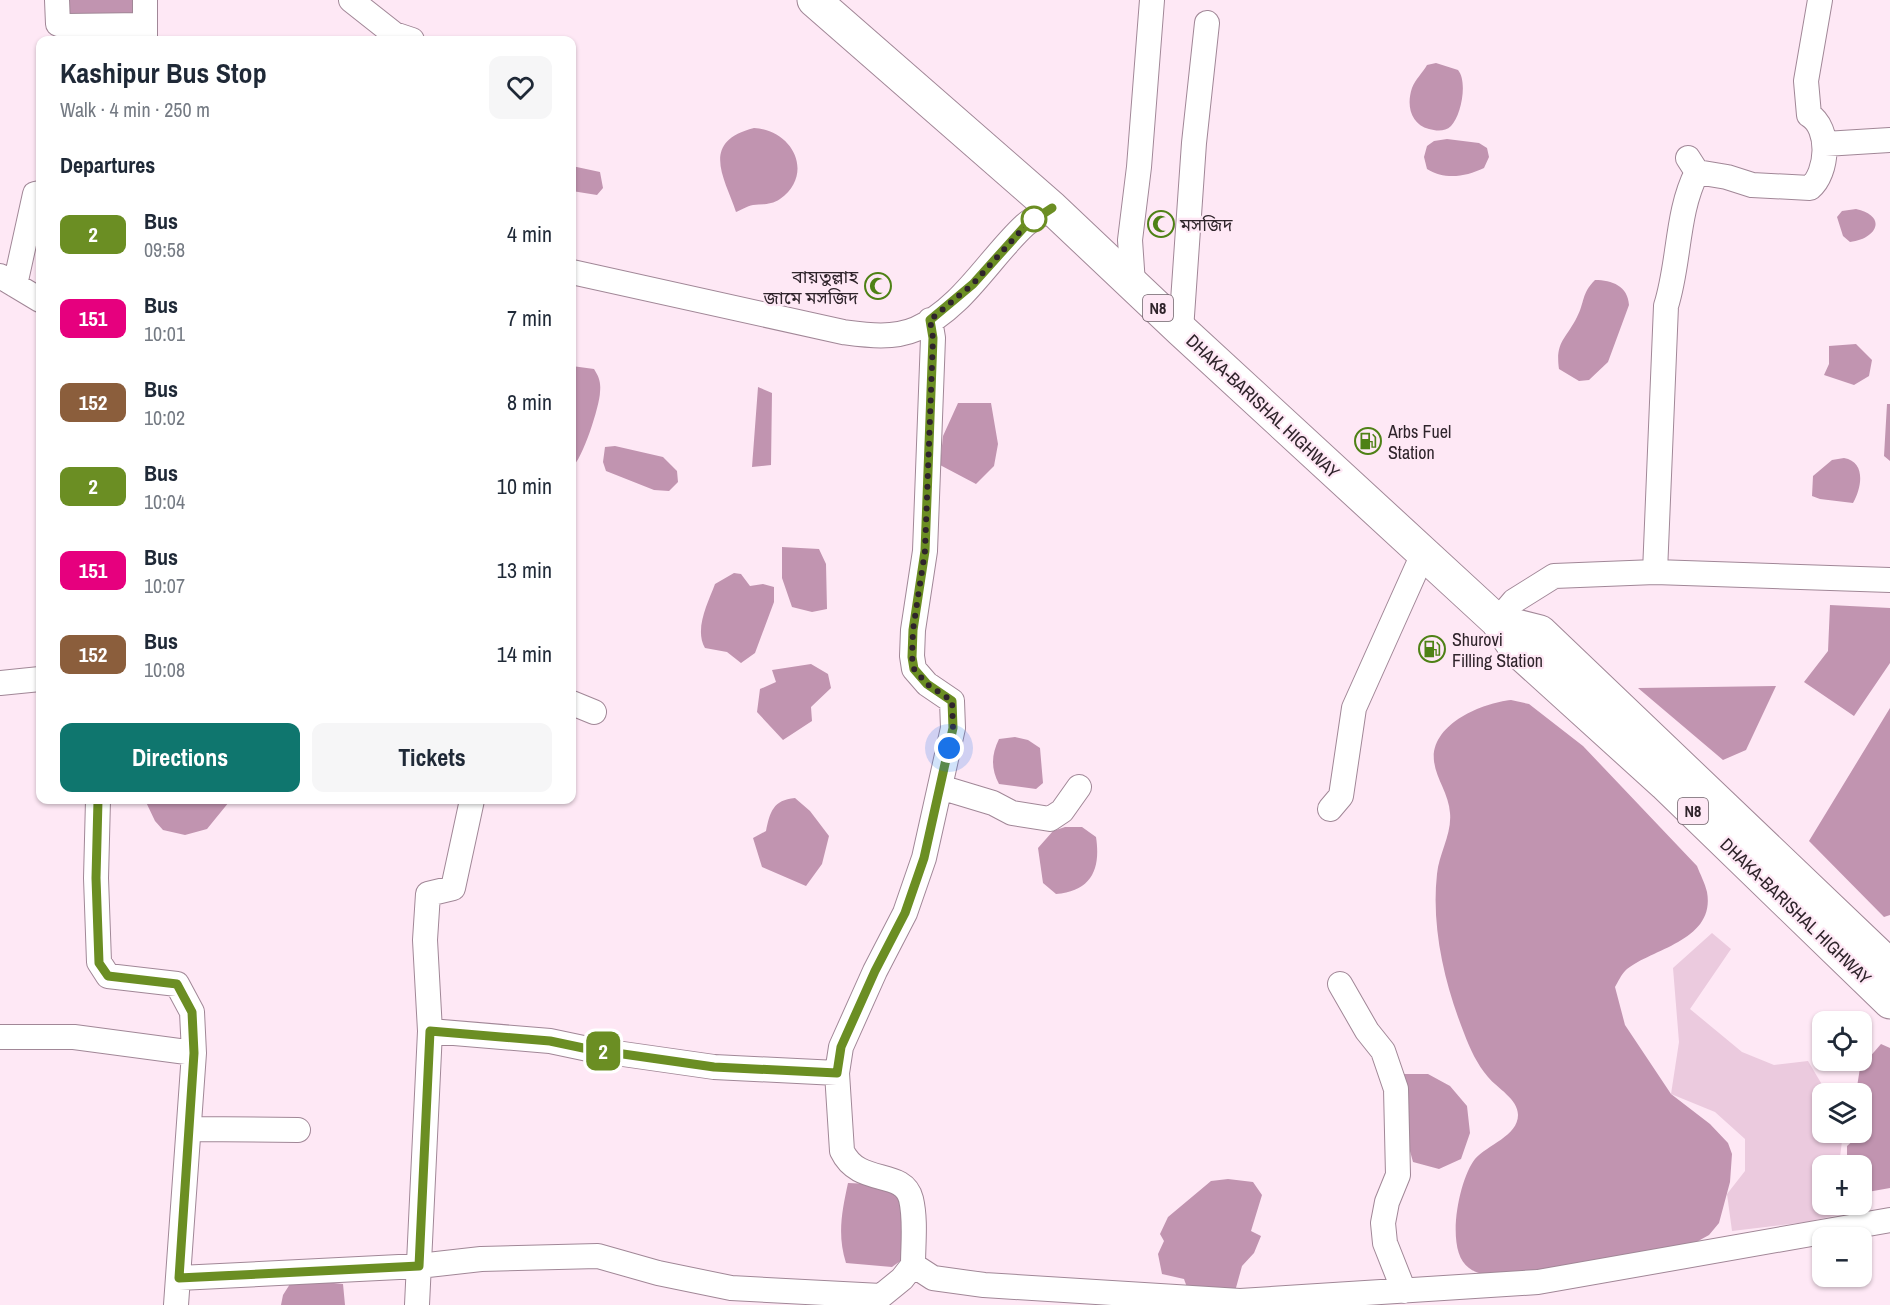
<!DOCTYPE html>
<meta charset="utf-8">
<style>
body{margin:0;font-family:"Archivo Narrow","Noto Sans Bengali",sans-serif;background:#f6f6f7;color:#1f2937;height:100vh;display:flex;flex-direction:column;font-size:22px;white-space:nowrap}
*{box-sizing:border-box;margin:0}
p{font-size:20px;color:#747a83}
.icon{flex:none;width:33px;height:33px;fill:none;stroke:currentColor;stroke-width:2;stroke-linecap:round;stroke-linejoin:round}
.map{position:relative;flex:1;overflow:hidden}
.drawer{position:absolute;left:36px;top:36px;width:540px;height:768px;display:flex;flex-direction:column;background:#fff;border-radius:12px;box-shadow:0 2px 4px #0004}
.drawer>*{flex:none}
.badge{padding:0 12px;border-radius:9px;font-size:21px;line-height:39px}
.buttons{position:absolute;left:1812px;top:1011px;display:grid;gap:12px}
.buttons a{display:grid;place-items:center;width:60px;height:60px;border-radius:12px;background:#fff;box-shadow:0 2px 4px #0004;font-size:30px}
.you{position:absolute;width:30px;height:30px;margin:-15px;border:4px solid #fff;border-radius:50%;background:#1a73e8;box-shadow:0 0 0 9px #1a73e833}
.map>.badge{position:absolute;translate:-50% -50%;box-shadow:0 0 0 3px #fff}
h2{padding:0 24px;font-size:22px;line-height:54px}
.round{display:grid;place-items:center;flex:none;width:63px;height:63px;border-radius:12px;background:#f6f6f7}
.overview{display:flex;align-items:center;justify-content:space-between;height:102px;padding:0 24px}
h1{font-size:28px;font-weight:700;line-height:45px}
.cta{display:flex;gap:12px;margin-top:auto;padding:12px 24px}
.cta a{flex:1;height:69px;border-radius:12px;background:#0f766e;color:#fff;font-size:24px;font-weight:700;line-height:69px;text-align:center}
.cta a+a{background:#f6f6f7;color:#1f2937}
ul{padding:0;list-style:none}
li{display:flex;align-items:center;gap:18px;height:84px;padding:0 24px}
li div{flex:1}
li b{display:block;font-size:22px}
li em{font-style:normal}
li .badge{min-width:66px;font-weight:700;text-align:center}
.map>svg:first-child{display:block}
.green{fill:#ebcade}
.water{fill:#c194b0}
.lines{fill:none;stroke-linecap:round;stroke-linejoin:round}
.minor-casing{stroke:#a18797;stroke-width:26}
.highway-casing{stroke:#a18797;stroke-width:35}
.minor{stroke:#fff;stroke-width:24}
.highway{stroke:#fff;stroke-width:33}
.line-casing{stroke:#fff;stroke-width:14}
.line{stroke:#6b8e23;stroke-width:9}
.walk{stroke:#2f242b;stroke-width:6;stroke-dasharray:0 10.8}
.stop-dot{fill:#fff;stroke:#6b8e23;stroke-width:3}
.labels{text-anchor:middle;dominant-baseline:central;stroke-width:4.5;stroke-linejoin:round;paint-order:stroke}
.shield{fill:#fee8f5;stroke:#6d5f68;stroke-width:1.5}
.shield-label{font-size:16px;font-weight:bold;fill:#2f242b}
.poi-label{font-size:18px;fill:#2f242b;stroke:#fee8f5;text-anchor:start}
.street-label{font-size:18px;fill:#2f242b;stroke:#fee8f5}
</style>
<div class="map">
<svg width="1890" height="1305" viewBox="0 0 1890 1305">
<rect width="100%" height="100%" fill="#fee8f5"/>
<path class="green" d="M 1712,933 L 1731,949 L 1690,1009 L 1742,1052 L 1774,1065 L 1808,1061 L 1827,1093 L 1822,1094 L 1822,1132 L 1843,1133 L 1839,1165 L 1822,1166 L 1822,1204 L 1849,1205 L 1850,1212 L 1807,1222 L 1732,1231 L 1727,1194 L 1745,1171 L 1745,1139 L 1715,1112 L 1671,1094 L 1679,1042 L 1673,968 Z"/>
<path class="water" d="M 65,0 L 139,0 L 138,13 L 82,19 L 68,13 Z
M 1436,63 L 1458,70 C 1468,82 1461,116 1451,126 C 1445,132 1436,131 1429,129 C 1411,124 1406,106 1412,88 C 1415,80 1423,72 1427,65 Z
M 754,128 C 793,130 815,174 780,199 C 771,205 763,204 753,205 C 747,206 741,210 736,212 C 725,178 699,142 754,128 Z
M 1447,139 L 1479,143 L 1487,148 L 1489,157 L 1484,168 C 1465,177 1445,180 1427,169 L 1424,157 L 1427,146 L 1434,141 Z
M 572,166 L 600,172 L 603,188 L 597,195 L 572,191 Z
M 1856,209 C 1888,216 1877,239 1850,242 L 1843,236 L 1837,217 L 1842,211 Z
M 1595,280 C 1612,280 1628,286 1629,305 L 1608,362 L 1589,380 L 1579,381 L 1559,369 C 1555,342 1566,339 1577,317 C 1585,302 1581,294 1595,280 Z
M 1856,344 L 1872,360 L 1869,376 L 1854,385 L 1824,375 L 1829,364 L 1829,346 Z
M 572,366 L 594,369 C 599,377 601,382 600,392 C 600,405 582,461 572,467 Z
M 758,387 L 772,393 L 771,465 L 752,467 Z
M 958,403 L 991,403 L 998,444 L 994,466 L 976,484 L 940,465 L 943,436 Z
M 1887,404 L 1890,404 L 1890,461 L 1884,456 Z
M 615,446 L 663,457 L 677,471 L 678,482 L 669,491 L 654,490 L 606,471 L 603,462 L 605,447 Z
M 1844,458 C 1866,462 1862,487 1853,503 L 1820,499 L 1812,496 L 1813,476 L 1832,460 Z
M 782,547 L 819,549 L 826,564 L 827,609 L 812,612 L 792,607 L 782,578 Z
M 734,573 L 741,574 L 750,586 L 763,584 L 774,587 L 774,602 L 755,653 L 741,663 L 727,652 L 705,648 C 694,629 708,603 715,584 Z
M 1830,605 L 1890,608 L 1890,663 L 1854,716 L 1804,682 L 1828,651 Z
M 811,664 L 828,674 L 831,688 L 811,707 L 812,721 L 783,740 L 757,712 L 760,689 L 776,682 L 772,670 Z
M 1776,686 L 1746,750 L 1723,760 L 1638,688 Z
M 1511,700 L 1529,704 L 1583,746 L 1697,866 C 1700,874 1705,883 1707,892 C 1716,942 1649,949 1625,971 C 1621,975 1618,982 1615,987 L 1625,1025 L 1671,1094 L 1710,1124 L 1728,1143 L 1732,1154 L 1730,1182 L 1719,1223 L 1709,1235 L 1691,1245 C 1648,1252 1605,1259 1562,1267 C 1543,1270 1523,1276 1503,1276 C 1495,1277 1476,1274 1469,1268 C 1444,1251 1459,1179 1475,1159 C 1487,1145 1518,1136 1518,1115 C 1518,1099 1497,1088 1488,1077 C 1477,1064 1470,1049 1464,1033 C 1445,985 1431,928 1437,874 C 1439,853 1452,834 1450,813 C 1449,794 1436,779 1434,761 C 1430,725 1481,703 1511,700 Z
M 1890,708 L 1890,915 L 1884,917 L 1809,841 Z
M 1015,737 L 1028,740 L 1040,748 L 1043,783 L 1036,789 L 999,784 C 991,769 991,755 999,739 Z
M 795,798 L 810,811 L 829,836 L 822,864 L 806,886 L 762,867 L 753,838 L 766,831 C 770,812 773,800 795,798 Z
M 145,800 L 229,800 L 229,802 L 207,829 L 185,835 L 163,830 L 155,821 Z
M 1065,827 L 1082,827 L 1096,837 C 1101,870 1091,891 1056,894 L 1043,883 L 1038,848 L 1053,831 Z
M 1881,1044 L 1890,1048 L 1890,1188 L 1862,1193 L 1862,1166 L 1847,1165 L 1847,1146 L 1855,1139 L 1857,1133 L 1862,1132 L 1862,1094 L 1856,1093 L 1860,1068 Z
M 1399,1074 L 1428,1074 L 1450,1086 L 1467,1106 L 1470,1133 L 1461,1159 L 1439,1169 L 1413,1162 L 1402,1122 Z
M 1228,1179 L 1253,1182 L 1262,1195 L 1251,1231 L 1261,1236 L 1254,1253 L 1242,1266 L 1234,1295 L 1189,1293 L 1184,1279 L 1162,1274 L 1158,1254 L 1164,1241 L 1160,1234 L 1168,1217 L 1211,1181 Z
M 848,1183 L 894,1185 L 906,1199 L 903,1259 L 892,1267 L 846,1263 C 837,1235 842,1211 848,1183 Z
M 315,1281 L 343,1284 L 345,1305 L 281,1305 L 283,1295 L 290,1284 Z"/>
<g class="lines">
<defs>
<path id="minor" d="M 57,0 L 58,24 L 68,26 L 143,25
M 351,0 L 394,34 L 412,40
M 145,40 L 145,0
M 1825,144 L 1890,140
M 1688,158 L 1697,172 L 1727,177 L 1752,185 L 1810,188 C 1828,173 1831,128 1809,115 L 1806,81 L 1820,0
M 572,272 L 843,332 C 866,335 893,339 916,329 C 962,309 990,257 1025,225 C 1033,218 1044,213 1052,208
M 0,276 L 40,300
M 1133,284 L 1130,240 L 1139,167 L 1152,0
M 15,285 L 35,194 L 40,193
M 1181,330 L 1194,143 L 1207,23
M 1655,572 L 1666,306 C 1680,262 1676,213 1697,172
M 1497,621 L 1514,601 L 1554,576 L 1655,572 L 1890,580
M 0,683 L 40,679
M 572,703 L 594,712
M 940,787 L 993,803 L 1012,813 L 1050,819 L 1062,811 L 1079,787
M 98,800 L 96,878 L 99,962 L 108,976 L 177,984 L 192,1012 L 194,1053 L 176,1305
M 472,800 L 453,888 L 428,894 L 425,940 L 430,1031 L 550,1041 L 588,1049 L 714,1067 L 837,1073
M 1330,809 L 1341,796 L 1354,708 L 1423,554
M 1340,984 L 1367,1031 L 1383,1051 L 1396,1089 L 1398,1175 L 1387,1202 L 1383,1223 L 1385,1243 L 1404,1291
M 0,1037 L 74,1037 L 194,1053
M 190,1129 L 298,1130
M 913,1265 C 913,1244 916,1220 911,1199 C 903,1168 859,1187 842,1151 L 837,1073 L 841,1047 L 875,971 L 905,913 L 924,858 L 953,728 L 952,701 L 927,684 L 914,669 L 912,656 L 913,630 L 925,551 L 933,338 L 930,320
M 179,1278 L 419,1266 L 481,1259 L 598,1256 L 658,1273 L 731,1288 L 881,1296 L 902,1279 L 913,1265 L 933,1278 L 984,1285 L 1240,1301 L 1538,1282 L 1890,1220
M 417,1305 L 430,1031"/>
<path id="highway" d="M 814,0 L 1052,208 L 1181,330 L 1497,621 L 1516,649 L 1665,784 L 1890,1002
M 1497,621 L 1540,632 L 1890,966"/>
</defs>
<use href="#minor" class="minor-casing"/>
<use href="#highway" class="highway-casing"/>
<use href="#minor" class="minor"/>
<use href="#highway" class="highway"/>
</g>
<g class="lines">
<defs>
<path id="line" d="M 98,800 L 96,878 L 99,963 L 108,976 L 177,984 L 192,1012 L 194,1053 L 179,1278 L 419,1266 L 430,1031 L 550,1041 L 588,1049 L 714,1067 L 837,1073 L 841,1047 L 875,971 L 905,913 L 924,858 L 953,728 L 952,701 L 927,684 L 914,669 L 912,657 L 913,630 L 925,551 L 933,338 L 930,320 L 973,284 L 1026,225 L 1052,208"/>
</defs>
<use href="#line" class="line-casing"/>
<use href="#line" class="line"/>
<path class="walk" d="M 949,748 L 953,728 L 952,701 L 927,684 L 914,669 L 912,657 L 913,630 L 925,551 L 933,338 L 930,320 L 973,284 L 1026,225 L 1039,216 L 1034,219"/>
</g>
<defs>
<symbol id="mosque-ring" viewBox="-11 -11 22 22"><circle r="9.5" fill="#fee8f5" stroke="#4e8115" stroke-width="1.5"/><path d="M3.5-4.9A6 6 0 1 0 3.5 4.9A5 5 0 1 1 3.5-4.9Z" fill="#4e8115"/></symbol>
<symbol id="fuel-ring" viewBox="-11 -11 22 22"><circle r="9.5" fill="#fee8f5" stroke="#4e8115" stroke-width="1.5"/><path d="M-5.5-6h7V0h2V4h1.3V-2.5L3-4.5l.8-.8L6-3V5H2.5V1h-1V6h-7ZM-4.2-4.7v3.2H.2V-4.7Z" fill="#4e8115"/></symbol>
</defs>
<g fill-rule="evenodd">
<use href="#mosque-ring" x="1146" y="209" width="30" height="30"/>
<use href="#mosque-ring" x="863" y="271" width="30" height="30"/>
<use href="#fuel-ring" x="1353" y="426" width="30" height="30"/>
<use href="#fuel-ring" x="1417" y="634" width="30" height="30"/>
</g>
<circle class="stop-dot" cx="1034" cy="219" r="12"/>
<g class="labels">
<g class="shield">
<rect x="1143" y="295" width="30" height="26" rx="4.5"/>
<rect x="1678" y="798" width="30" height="26" rx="4.5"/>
</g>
<g class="shield-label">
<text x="1158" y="308">N8</text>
<text x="1693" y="811">N8</text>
</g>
<g class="poi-label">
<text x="1180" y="224">মসজিদ</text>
<text x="858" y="276" text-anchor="end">বায়তুল্লাহ<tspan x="858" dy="21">জামে মসজিদ</tspan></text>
<text x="1388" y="431">Arbs Fuel<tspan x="1388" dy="21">Station</tspan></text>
<text x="1452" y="639">Shurovi<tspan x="1452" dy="21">Filling Station</tspan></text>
</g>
<g class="street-label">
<text transform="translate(1263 406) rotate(43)">DHAKA-BARISHAL HIGHWAY</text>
<text transform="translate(1796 911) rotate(44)">DHAKA-BARISHAL HIGHWAY</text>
</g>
</g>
</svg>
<div class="buttons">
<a><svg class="icon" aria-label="locate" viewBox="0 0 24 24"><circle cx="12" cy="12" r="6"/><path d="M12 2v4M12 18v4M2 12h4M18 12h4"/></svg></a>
<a><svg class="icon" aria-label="layers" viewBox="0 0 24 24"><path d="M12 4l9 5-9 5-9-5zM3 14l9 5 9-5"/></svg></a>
<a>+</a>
<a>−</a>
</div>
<div class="you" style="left:949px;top:748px"></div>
<b class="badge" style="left:603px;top:1051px;background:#6b8e23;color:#fff">2</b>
<section class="drawer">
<div class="overview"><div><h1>Kashipur Bus Stop</h1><p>Walk · 4 min · 250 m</p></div><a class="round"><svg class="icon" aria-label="heart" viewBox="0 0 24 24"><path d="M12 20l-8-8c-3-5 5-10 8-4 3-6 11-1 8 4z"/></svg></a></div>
<h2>Departures</h2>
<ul>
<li><span class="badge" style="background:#6b8e23;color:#fff">2</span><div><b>Bus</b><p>09:58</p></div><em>4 min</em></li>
<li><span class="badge" style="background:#e6007e;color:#fff">151</span><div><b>Bus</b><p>10:01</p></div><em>7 min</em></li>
<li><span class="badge" style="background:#8b5e3c;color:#fff">152</span><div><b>Bus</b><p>10:02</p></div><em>8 min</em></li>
<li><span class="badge" style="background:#6b8e23;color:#fff">2</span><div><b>Bus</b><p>10:04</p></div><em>10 min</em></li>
<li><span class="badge" style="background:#e6007e;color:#fff">151</span><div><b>Bus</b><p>10:07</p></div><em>13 min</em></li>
<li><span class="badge" style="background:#8b5e3c;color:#fff">152</span><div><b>Bus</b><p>10:08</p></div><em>14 min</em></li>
</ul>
<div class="cta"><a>Directions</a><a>Tickets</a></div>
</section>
</div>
